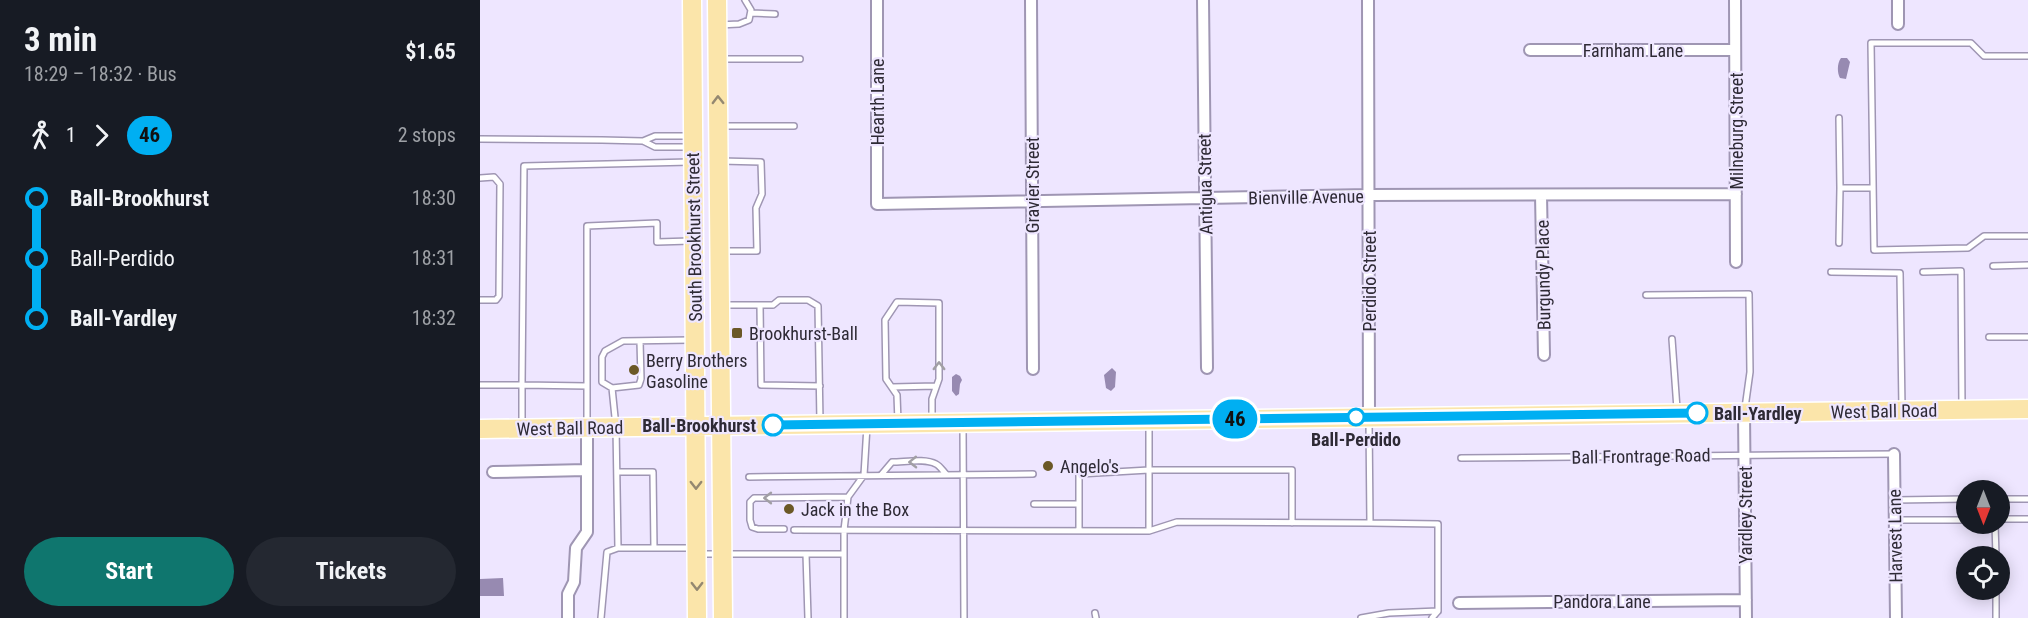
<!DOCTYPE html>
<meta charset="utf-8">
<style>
body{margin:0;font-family:"Roboto Condensed",sans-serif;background:#242831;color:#f1f3f6;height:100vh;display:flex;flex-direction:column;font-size:22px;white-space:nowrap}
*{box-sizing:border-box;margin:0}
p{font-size:20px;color:#9ea1a6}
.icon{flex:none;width:33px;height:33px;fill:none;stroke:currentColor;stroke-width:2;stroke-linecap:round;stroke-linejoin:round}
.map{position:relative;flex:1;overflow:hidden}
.drawer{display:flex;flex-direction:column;background:#171b24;width:480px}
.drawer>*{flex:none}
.badge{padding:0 12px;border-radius:20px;font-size:21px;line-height:39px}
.needle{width:39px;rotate:180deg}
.tools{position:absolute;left:1476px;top:480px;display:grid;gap:12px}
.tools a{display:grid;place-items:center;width:54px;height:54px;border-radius:50%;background:#171b24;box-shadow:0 3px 15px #0003;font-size:30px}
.map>.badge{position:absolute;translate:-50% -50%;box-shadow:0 0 0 3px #fff}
.legs{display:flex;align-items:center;gap:9px;height:66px;padding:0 24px;font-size:20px}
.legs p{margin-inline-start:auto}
.summary{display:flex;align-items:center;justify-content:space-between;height:102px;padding:0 24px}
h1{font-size:33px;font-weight:700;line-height:45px}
.primary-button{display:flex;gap:12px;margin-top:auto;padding:12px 24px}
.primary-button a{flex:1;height:69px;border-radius:36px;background:#0f766e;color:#fff;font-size:24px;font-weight:700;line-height:69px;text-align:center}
.primary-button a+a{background:#242831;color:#f1f3f6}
ul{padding:0 24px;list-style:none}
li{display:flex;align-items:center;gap:21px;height:60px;font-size:22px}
li i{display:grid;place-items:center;width:9px;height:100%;margin:0 8px;background:currentColor}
li i::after{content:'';width:15px;height:15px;margin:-8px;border:4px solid;border-radius:50%;background:#171b24}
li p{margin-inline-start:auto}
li:first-child i{background:linear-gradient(#0000 50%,currentColor 0)}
li:last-child i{background:linear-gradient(currentColor 50%,#0000 0)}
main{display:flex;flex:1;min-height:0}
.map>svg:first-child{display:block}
.water{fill:#978ab1}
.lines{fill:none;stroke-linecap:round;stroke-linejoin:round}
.lane-casing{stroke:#9f96b3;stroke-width:8}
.street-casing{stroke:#9f96b3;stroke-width:14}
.primary-casing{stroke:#fff;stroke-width:21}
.lane{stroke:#fff;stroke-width:5}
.street{stroke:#fff;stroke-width:10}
.primary{stroke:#fbe5aa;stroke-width:18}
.oneway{stroke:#948870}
.oneway2{stroke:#a19fa4}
.line-1-casing{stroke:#fff;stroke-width:14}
.line-1{stroke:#00aff2;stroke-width:9}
.poi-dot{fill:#6b5826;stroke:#eee6ff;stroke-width:2}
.stop-1-dot{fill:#fff;stroke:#00aff2;stroke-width:3}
.labels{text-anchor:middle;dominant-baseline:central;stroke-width:4.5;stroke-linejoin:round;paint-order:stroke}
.street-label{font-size:18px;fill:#2e2a35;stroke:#eee6ff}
.poi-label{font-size:18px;fill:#2e2a35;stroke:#eee6ff;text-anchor:start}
.stop-label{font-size:18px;font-weight:bold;fill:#2e2a35;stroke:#eee6ff;text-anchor:start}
</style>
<main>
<section class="drawer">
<div class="summary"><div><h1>3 min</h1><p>18:29 – 18:32 · Bus</p></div><b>$1.65</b></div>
<div class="legs"><svg class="icon" aria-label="walk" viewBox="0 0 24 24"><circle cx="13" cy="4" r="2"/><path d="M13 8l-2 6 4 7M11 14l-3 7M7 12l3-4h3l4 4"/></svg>1<svg class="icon" aria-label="forward" viewBox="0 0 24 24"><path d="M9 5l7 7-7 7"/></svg><b class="badge" style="background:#00aff2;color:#111">46</b><p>2 stops</p></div>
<ul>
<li><i style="color:#00aff2"></i><b>Ball-Brookhurst</b><p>18:30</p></li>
<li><i style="color:#00aff2"></i><span>Ball-Perdido</span><p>18:31</p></li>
<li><i style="color:#00aff2"></i><b>Ball-Yardley</b><p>18:32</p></li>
</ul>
<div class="primary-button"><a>Start</a><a>Tickets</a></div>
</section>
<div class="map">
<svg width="1548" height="618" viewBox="0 0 1548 618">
<rect width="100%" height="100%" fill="#eee6ff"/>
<path class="water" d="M 1361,58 L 1367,58 L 1370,62 L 1366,79 L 1360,78 C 1357,73 1357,63 1361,58 Z
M 632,368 L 636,372 L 635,387 L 631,391 L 626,388 L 624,375 Z
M 476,374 L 480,376 L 482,380 L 480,384 L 479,394 L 476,396 L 472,391 L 472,377 Z
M 23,578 L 24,596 L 0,596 L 0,579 Z"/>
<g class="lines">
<defs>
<path id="lane" d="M 271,13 L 295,14
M 239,25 L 259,24 L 269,20 L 271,10 L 265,0
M 1548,56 L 1504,56 L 1491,43 L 1391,43 L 1394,250 L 1488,248 L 1504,236 L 1548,236
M 240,59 L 320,59
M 1359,118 L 1360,188
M 240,126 L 314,126
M 0,139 L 122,140 L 163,141 L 175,147 L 210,147
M 163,141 L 175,136 L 211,136
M 241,161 L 281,162 L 282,194 L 276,208 L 277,251 L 243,251
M 0,178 L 14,177 L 20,184 L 19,296 L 16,300 L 0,300
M 1359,243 L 1360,188 L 1393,188
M 1513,266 L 1548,265
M 1351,272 L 1420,273 L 1422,409
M 1443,272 L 1481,271 L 1482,408
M 1166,295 L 1269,294 L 1270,372 L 1265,408
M 242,305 L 293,305 L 299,300 L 328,300 L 338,306 L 340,422
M 280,305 L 281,385 L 340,386
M 1509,337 L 1548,337
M 1192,339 L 1197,409
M 210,340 L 143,341 L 125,351 L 122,357 L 122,382 L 132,388 L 136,427 L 138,548 L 212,548
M 0,385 L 42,385 L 44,166 L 210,162
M 412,387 L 456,386
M 132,388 L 159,385 L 161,379 L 160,341
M 889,421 L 890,523 L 958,524 L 958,611 L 952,618
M 418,422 L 417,395 L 406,379 L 405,320 L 417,302 L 459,303 L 459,379 L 452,399 L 452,421
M 107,423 L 107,226 L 177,223 L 177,242 L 210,241
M 42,427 L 42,385 L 107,386
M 483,427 L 484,618
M 981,458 L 1414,454
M 137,472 L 173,472 L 174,548
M 401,475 L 412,462 C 425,462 445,458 456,464 C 460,466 463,471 466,474
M 269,477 L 553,474
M 1520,499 L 1548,499
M 1415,500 L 1486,499
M 554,504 L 599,504 L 599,474 L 669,470 L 812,470 L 812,523
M 1520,519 L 1548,519
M 1415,520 L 1486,520
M 1515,524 L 1516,556
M 304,529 L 278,529 L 272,527 L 270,520 L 270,502 L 274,498 L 368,497
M 314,530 L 669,531 L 669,425
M 599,531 L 599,504
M 669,531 L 697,522 L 890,523
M 221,554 L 326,554 L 328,618
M 326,554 L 364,554 L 364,618
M 364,554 L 364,530 L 368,497 L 384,475 L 387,426
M 1516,590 L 1516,618
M 615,613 L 616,618
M 121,618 L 127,552 L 138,548
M 881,618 L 909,613 L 958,611"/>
<path id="street" d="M 397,0 L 397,204 L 889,195 L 1256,194
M 551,0 L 553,369
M 723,0 L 727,368
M 888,0 L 889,417
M 1255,0 L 1256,262
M 1418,0 L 1418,24
M 1050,50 L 1255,50
M 1061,195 L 1064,355
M 1264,413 L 1266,618
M 1414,454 L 1416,618
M 13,472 L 106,470
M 979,603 L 1266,600
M 88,618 L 88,594 L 94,582 L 96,548 L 107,532 L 107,428"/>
<path id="primary" d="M 212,0 L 217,618
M 237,0 L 243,618
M 0,429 L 1548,409"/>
</defs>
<use href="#lane" class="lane-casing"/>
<use href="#street" class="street-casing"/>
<use href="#primary" class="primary-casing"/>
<use href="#lane" class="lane"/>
<use href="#street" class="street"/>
<use href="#primary" class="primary"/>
</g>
<defs><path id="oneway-chevron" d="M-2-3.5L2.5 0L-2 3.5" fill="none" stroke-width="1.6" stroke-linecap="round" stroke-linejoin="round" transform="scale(1.5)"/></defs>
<g class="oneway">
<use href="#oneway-chevron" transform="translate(238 100) rotate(-91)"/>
<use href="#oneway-chevron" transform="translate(216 485) rotate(90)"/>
<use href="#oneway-chevron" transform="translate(217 586) rotate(90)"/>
</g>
<g class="oneway2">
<use href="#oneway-chevron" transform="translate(459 366) rotate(-90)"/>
<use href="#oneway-chevron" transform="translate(433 462) rotate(179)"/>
<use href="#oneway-chevron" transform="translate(288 498) rotate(180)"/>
</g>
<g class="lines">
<defs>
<path id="line-1" d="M 293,425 L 1217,413"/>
</defs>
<use href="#line-1" class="line-1-casing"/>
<use href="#line-1" class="line-1"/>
</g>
<g class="poi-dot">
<rect x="251" y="327" width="12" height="12" rx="3"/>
<circle cx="154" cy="370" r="6"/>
<circle cx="568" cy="466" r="6"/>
<circle cx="309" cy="509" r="6"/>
</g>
<g class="stop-1-dot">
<circle cx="1217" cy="413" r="10"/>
<circle cx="876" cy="417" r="8"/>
<circle cx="293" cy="425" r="10"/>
</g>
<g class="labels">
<g class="street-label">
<text x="1153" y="50">Farnham Lane</text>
<text transform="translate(397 102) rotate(-90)">Hearth Lane</text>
<text transform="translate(1256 131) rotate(-90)">Milneburg Street</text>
<text transform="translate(725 184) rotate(-91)">Antigua Street</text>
<text transform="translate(552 185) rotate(-90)">Gravier Street</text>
<text transform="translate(826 197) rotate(-1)">Bienville Avenue</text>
<text transform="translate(214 237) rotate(-91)">South Brookhurst Street</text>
<text transform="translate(1063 275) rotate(-91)">Burgundy Place</text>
<text transform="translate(889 281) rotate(-90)">Perdido Street</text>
<text transform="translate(1404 411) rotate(-1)">West Ball Road</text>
<text transform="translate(90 428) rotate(-1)">West Ball Road</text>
<text transform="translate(1161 456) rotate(-1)">Ball Frontrage Road</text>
<text transform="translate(1265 515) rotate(-90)">Yardley Street</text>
<text transform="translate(1415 536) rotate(-91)">Harvest Lane</text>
<text x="1122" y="601">Pandora Lane</text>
</g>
<g class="poi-label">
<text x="269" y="333">Brookhurst-Ball</text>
<text x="166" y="360">Berry Brothers<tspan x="166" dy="21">Gasoline</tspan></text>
<text x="580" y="466">Angelo's</text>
<text x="321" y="509">Jack in the Box</text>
</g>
<g class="stop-label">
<text x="1234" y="413">Ball-Yardley</text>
<text x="276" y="425" text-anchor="end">Ball-Brookhurst</text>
<text x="876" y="439" text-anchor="middle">Ball-Perdido</text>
</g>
</g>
</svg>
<div class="tools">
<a><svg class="needle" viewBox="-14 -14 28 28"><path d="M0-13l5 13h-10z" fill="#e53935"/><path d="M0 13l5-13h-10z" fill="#9ea1a6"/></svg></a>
<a><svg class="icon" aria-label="locate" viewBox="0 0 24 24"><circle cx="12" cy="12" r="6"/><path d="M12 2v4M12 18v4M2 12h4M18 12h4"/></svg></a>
</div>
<b class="badge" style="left:755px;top:419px;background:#00aff2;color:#111">46</b>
</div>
</main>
